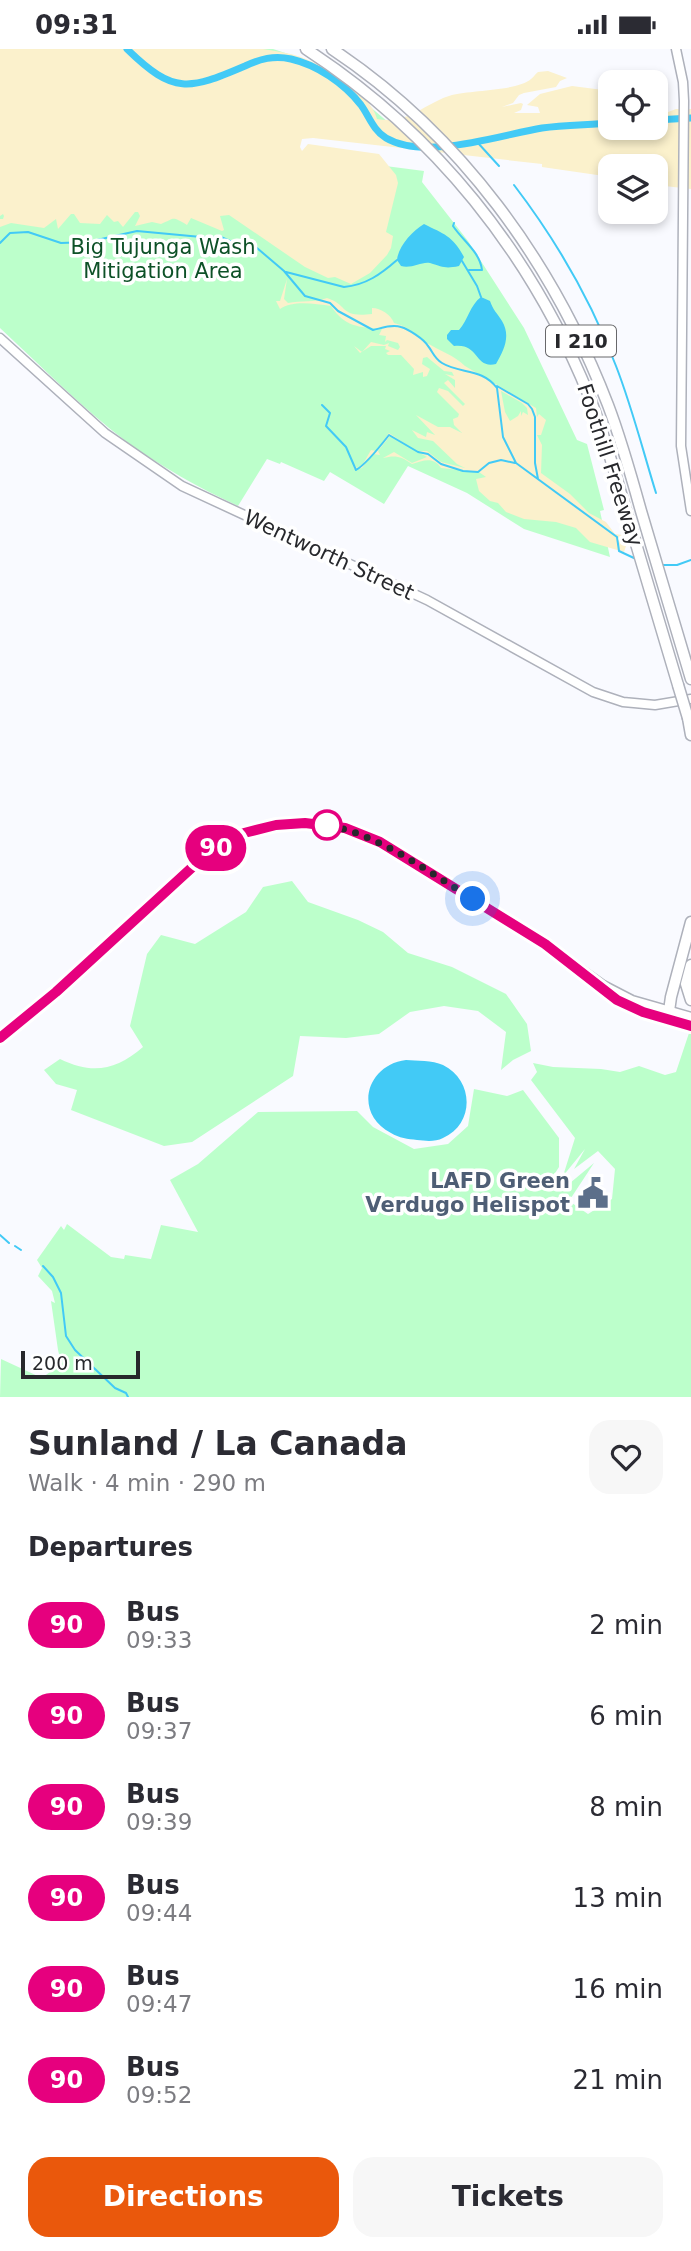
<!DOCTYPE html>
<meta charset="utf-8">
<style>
body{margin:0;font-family:"DejaVu Sans",sans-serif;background:#f7f7f7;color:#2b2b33;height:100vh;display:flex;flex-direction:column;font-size:26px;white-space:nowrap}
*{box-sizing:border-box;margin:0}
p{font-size:23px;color:#7c7c81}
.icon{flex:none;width:38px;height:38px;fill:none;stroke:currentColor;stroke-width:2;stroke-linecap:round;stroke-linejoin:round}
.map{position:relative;height:1348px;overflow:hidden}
.drawer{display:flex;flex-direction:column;background:#fff;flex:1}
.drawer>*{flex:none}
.badge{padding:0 14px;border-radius:23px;font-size:24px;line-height:46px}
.buttons{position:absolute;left:598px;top:21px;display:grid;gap:14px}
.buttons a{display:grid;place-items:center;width:70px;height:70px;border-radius:14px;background:#fff;box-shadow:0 4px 10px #0003;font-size:35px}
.scale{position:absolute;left:21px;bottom:18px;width:119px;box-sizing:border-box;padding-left:7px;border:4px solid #27282c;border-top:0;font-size:19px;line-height:24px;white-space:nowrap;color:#27282c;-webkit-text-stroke:5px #fff;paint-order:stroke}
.you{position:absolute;width:35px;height:35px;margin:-18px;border:5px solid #fff;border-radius:50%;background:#1a73e8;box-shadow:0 0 0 10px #1a73e833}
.map>.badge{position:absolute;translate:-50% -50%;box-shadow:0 0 0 4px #fff}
h2{padding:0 28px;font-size:26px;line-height:63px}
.round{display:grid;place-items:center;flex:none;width:74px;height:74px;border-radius:21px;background:#f7f7f7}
.summary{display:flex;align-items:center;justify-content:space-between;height:119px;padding:0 28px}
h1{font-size:33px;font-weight:700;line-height:52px}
.cta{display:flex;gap:14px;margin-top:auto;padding:14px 28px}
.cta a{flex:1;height:80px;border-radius:21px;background:#ea580c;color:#fff;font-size:28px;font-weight:700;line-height:80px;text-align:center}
.cta a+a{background:#f7f7f7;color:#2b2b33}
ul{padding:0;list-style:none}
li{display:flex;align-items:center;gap:21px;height:91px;padding:0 28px}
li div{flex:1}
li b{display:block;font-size:26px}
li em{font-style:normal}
li .badge{min-width:77px;font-weight:700;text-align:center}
.status{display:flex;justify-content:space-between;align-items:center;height:49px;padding:0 35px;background:#fff;direction:ltr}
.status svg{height:19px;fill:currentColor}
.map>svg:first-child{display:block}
.green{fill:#bcffcb}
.sand{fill:#fbf1cc;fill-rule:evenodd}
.water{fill:#42caf6}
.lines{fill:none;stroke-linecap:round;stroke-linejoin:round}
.stream{stroke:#42caf6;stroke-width:2}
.river{stroke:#42caf6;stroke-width:7}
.major-casing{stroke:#aeb1bb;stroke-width:11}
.highway-casing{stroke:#aeb1bb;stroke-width:13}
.major{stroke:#fff;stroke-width:8}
.highway{stroke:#fff;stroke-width:10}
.highway-bridge-casing{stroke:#aeb1bb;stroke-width:13;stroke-linecap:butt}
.highway-bridge{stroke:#fff;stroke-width:10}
.line-casing{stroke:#fff;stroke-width:16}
.line{stroke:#e6007e;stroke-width:10}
.walk{stroke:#27282c;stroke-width:7;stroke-dasharray:0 12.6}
.stop-dot{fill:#fff;stroke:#e6007e;stroke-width:3.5}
.labels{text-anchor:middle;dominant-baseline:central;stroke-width:7;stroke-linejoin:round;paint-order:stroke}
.shield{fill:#fff;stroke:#68686b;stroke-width:2}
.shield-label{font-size:19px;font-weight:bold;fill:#27282c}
.park-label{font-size:21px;fill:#0d5127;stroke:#fff}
.street-label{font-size:21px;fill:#27282c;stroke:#fff}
.service-label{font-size:21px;font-weight:bold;fill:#4e5e75;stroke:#fff;text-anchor:end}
</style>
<div class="status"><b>09:31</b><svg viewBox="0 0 49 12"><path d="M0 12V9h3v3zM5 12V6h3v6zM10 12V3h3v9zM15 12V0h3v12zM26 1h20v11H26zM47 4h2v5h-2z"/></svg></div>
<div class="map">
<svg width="691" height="1348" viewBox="0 0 691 1348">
<rect width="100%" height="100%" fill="#f9faff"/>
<path class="green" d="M 0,0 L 273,0 L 307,11 L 355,45 L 402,85 L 294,80 L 290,109 L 316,108 L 424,122 L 422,133 L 468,192 L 524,279 L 577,391 L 587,395 L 604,461 L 600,462 L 610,508 L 524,480 L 467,444 L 408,417 L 384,455 L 330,423 L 324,432 L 281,413 L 280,415 L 267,410 L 238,457 C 199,439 162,418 127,393 C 82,359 41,317 0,279 Z
M 292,832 L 308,853 L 358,871 L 383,883 L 408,904 L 452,918 L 506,945 L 527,975 L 531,1002 L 513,1011 L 501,1021 L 506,983 L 478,962 L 444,957 L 410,963 L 379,985 L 346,989 L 300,987 L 293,1027 L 192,1093 L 164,1097 L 71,1061 L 77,1041 L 56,1035 L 44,1021 L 60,1010 C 93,1026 116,1021 143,998 L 130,977 L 147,905 L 161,886 L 195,895 L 246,863 L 263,838 Z
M 689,984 L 691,984 L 691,1348 L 0,1348 L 1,1310 L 42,1329 L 63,1313 L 60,1309 L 58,1301 L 51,1252 L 55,1254 L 52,1242 L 38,1227 L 42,1219 L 37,1211 L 61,1177 L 64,1181 L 67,1175 L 111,1208 L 124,1210 L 125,1206 L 151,1210 L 161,1176 L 198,1183 L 170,1131 L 198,1115 L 258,1063 L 357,1062 L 373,1078 L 414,1100 L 448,1095 L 468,1077 L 474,1040 L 507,1047 L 523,1041 L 559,1089 L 559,1118 L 550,1132 L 564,1139 L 594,1114 L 569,1152 L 588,1165 L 612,1150 L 615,1120 L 598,1102 L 574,1120 L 585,1100 L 563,1127 L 575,1089 L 531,1031 L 537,1023 L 533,1014 L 553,1018 L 601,1020 L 620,1023 L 639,1017 L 665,1026 L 676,1023 Z"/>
<path class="sand" d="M 0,0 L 263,0 C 275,2 289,4 301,8 C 325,17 371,44 377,70 C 409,76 424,54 452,46 C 470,41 518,42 531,30 C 534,28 535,25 538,23 L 548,22 L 567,29 L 560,32 L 556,38 L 524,44 L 519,46 L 513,54 L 502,58 L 521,54 L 523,55 L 521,61 L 514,64 L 540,64 L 538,58 L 527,56 L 540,45 L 572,37 L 611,42 L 611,79 L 656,79 L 656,60 L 663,65 L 676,60 L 691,60 L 691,140 L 656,136 L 656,117 L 611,117 L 611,128 L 542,118 L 542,115 L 313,89 L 302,90 L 300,98 L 302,102 L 308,95 L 379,105 L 396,126 L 398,134 L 386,183 L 393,187 L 391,199 L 387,206 L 370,224 L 351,235 L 335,228 L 328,229 L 305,218 L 229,166 L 220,167 L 224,181 L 222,182 L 191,169 L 187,176 C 171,167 176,169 161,175 L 152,173 L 135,177 L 140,167 L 138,163 L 135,163 L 123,178 L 118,172 L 114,173 L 107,166 L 100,175 L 80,174 L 74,165 L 71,165 L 58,180 L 56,170 L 44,179 L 11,174 L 0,178 L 0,170 L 3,170 L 4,167 L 3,165 L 0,167 Z
M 287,230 L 284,250 L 288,254 C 301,251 314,254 327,249 C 349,256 339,269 372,265 L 372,259 C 381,259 391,266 394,274 C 408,277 416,286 427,294 C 440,302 454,306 465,317 L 536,359 L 537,368 L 539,365 L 546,371 L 541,386 L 537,386 L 542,396 L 541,424 L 570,445 L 589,464 L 606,473 L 615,485 L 622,486 L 627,494 L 624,503 L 590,493 L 576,479 L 556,473 L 524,470 L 506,463 L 498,454 L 490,452 L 479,442 L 476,430 L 486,428 L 479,423 L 441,419 C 433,407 423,412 412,415 C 401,407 395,406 383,409 L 394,403 L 412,414 L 427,408 L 390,387 L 378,402 L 380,406 L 373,405 L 362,419 L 354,420 L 353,414 L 357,419 L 363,415 L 371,401 L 376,402 L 389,384 L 416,402 L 427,402 L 441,413 L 465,419 L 457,415 L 433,392 L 418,389 L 412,381 L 426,388 L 427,383 L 435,386 L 416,366 L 438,378 L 450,378 L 462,384 L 454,376 L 453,370 L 458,368 L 459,365 L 437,343 L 439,339 L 448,342 L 463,357 L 465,355 L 444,334 L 448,331 L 455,339 L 455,331 L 445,325 L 454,327 L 452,323 L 444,322 L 427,308 L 423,309 L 422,315 L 430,320 L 427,327 L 423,328 L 423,323 L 413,326 L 414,320 L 401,306 L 388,306 L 386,304 L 390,302 L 385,300 L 386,297 L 371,297 L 360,304 L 354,297 L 362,303 L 371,293 L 384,296 L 389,294 L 388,297 L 398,301 L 400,298 L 398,294 L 387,291 L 385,293 L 386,287 L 379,286 L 382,280 C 358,278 345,278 331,257 C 315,255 293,251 280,260 L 276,252 L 280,252 ZM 501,342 L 522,354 L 527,359 L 528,366 L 523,363 L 521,367 L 521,362 L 518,367 L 510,372 L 505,363 Z"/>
<path class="water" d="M 424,175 C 444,185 453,187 464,208 L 459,217 C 445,220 443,218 430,214 C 422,212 412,220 401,217 L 397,211 C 398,198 412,182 424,175 Z
M 481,248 L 490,252 C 493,261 497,264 502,272 C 511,287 504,301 496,315 C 474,320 480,294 454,297 L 447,290 L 447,286 L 451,281 L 459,281 C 468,271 470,256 481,248 Z
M 406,1011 C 417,1012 432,1011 443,1016 C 474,1031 475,1075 443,1089 C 435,1093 426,1092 417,1091 C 408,1090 399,1089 391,1084 C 353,1064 366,1016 406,1011 Z"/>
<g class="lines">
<path class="stream" d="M 478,94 L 499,117
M 514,136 C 556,191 591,251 616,317 C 632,358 643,402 656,444
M 454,174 L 453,177 C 463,192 480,203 482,221 L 469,221
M 0,194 L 10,184 L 28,183 L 61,194 L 88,193 L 137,182 L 212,189 L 219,187 L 232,193 L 246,194 L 257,199 L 284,222 L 305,247 L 330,254 L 338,262 L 373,281 C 382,279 392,275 401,278 C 408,280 424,290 428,297 C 433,303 434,309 442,314 C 460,325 482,319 497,339 L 503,388 L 516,414 L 617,488 L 619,502 L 636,510
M 462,212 L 477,237 L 481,248
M 286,223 L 344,238 C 366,236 381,225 397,211
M 497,337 L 528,355 L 532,360 L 535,368 L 535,414 L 538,430
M 322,356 L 330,364 L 326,377 L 346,398 L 356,421 C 365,416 382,395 389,386 L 418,403 L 428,405 L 441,415 L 463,422 L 478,423 L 489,414 L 501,411 L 515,414
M 662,516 L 677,516 L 691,511
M 0,1186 L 9,1194
M 15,1197 L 21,1201
M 43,1217 L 53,1228 L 61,1244 L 66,1287 L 75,1301 L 115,1339 L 126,1344 L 128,1348"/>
<path class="river" d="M 127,0 C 174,46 189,41 245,17 C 260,10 274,6 291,10 C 317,16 344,34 361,56 C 369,67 373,81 386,89 C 425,112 500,86 542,79 C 564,76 588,76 611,74
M 656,71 L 691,69"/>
<defs>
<path id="major" d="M 676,0 L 683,33 L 684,52 L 681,397 L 691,462
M 0,289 L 105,384 L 182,437 L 427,551 L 593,643 L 623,653 L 634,654 L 655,656 L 691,650
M 600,940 L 630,957 L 691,977
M 0,989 L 56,943 L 210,802 L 244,784 L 276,776 L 297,774 L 338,778 L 373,790 L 545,895 L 603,936 L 632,951 L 691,968"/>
<path id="highway" d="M 306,0 C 435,84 531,204 589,347 C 605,387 616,428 628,468 C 645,524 661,580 678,636
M 332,0 C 460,85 553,213 608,356 C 621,390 631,426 641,462 C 658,518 674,574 691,630
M 688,669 L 691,686
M 691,916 L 686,935 L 691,951
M 677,973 L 669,962 L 671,948 L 691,873"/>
</defs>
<use href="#major" class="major-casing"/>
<use href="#highway" class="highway-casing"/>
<use href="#major" class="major"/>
<use href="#highway" class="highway"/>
<defs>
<path id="highway-bridge" d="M 678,636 L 688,669"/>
</defs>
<use href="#highway-bridge" class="highway-bridge-casing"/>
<use href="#highway-bridge" class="highway-bridge"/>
</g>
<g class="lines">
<defs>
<path id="line" d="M 0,989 L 56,943 L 210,802 L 244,784 L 276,776 L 305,774 L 345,779 L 380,793 L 545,895 L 617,951 L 643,963 L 691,977"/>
</defs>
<use href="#line" class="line-casing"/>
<use href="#line" class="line"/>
<path class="walk" d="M 327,776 L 323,775 C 379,785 425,821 473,850"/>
</g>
<defs>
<symbol id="civic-bare" viewBox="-9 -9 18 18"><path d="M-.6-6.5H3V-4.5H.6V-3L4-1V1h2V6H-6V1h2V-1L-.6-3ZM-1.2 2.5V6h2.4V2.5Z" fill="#5c6f8a" stroke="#fff" stroke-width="2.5" paint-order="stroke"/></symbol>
</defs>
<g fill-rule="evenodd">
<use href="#civic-bare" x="571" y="1122" width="44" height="44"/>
</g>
<circle class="stop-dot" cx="327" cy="776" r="14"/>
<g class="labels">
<rect class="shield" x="546" y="276.5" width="70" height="31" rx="5"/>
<g class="shield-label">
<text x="581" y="292">I 210</text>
</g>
<g class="park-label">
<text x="163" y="198">Big Tujunga Wash<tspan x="163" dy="24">Mitigation Area</tspan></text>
</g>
<g class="street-label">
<text transform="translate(610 416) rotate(72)">Foothill Freeway</text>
<text transform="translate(329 506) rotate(25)">Wentworth Street</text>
</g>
<g class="service-label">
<text x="570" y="1132">LAFD Green<tspan x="570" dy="24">Verdugo Helispot</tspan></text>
</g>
</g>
</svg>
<div class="buttons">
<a><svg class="icon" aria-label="locate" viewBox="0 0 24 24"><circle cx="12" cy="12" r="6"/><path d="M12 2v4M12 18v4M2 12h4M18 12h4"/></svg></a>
<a><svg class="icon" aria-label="layers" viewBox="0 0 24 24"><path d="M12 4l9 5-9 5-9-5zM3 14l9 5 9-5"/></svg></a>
</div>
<div class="scale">200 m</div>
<div class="you" style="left:473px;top:850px"></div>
<b class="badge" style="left:216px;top:799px;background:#e6007e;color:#fff">90</b>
</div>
<section class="drawer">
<div class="summary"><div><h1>Sunland / La Canada</h1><p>Walk · 4 min · 290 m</p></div><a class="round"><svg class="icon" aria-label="heart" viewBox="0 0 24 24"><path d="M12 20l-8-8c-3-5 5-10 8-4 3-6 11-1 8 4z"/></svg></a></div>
<h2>Departures</h2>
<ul>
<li><span class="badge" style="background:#e6007e;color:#fff">90</span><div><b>Bus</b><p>09:33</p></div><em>2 min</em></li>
<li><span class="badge" style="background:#e6007e;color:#fff">90</span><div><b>Bus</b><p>09:37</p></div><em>6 min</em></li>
<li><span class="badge" style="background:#e6007e;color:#fff">90</span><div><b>Bus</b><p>09:39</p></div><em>8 min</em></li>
<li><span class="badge" style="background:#e6007e;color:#fff">90</span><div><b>Bus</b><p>09:44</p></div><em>13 min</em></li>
<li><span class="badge" style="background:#e6007e;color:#fff">90</span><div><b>Bus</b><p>09:47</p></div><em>16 min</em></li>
<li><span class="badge" style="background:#e6007e;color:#fff">90</span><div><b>Bus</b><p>09:52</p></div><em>21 min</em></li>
</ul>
<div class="cta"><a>Directions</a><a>Tickets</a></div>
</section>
